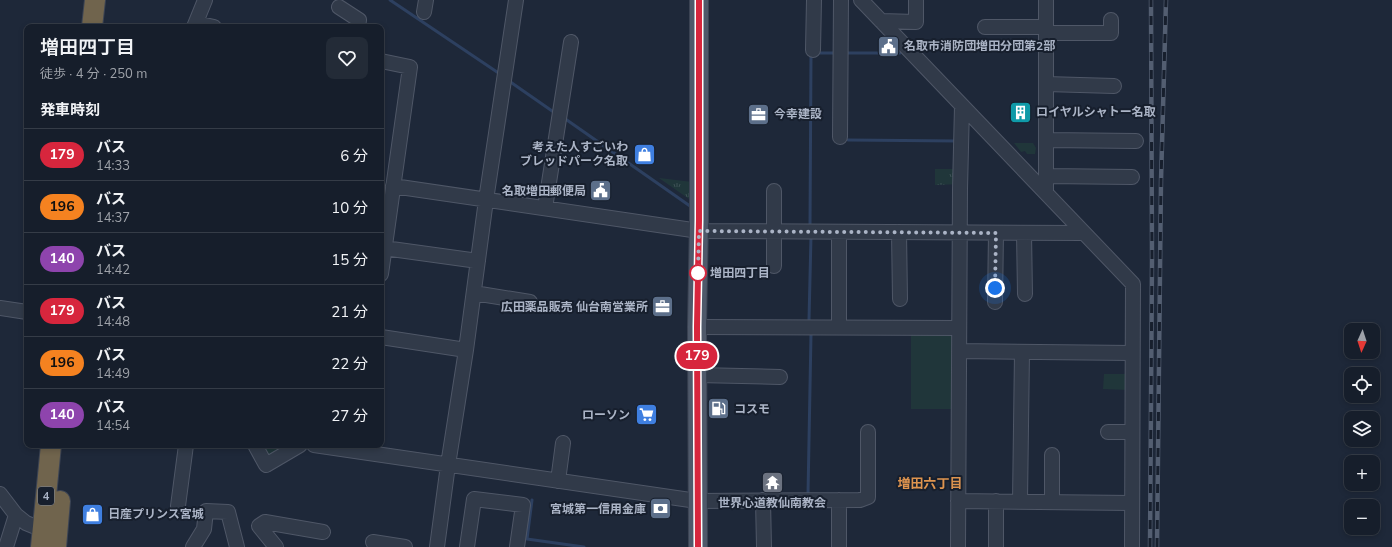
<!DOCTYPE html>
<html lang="ja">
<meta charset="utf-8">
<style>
body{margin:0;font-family:"Nunito Sans","Noto Sans JP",sans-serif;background:#232b37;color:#f1f3f6;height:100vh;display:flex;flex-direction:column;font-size:15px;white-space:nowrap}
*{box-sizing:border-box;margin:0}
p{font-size:13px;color:#9ea2a9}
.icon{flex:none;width:22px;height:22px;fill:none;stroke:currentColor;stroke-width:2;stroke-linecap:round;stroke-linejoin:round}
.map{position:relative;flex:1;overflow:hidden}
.panel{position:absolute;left:24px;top:24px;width:360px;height:424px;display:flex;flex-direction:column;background:#161e2b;border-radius:8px;box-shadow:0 2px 6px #0003,0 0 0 1px #353c47}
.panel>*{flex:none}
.badge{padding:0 8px;border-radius:13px;font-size:14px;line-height:26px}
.needle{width:26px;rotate:183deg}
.controls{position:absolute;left:1344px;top:323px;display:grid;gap:8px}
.controls a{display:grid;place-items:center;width:36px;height:36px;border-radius:8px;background:#161e2b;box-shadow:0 2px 6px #0003,0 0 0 1px #353c47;font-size:20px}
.you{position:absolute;width:20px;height:20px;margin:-10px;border:3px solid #fff;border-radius:50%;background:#1a73e8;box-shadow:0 0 0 6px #1a73e833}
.map>.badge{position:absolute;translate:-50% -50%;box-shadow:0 0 0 2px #fff}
h2{padding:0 16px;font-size:15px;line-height:36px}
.round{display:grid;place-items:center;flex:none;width:42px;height:42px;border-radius:8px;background:#232b37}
.headline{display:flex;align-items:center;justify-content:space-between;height:68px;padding:0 16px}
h1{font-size:19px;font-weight:600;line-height:30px}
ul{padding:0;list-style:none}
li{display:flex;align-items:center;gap:12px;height:52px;padding:0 16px;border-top:1px solid #353c47}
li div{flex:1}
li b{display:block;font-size:15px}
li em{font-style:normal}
li .badge{min-width:44px;font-weight:700;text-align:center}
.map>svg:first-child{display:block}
.grass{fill:url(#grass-tufts)}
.green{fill:#20363a}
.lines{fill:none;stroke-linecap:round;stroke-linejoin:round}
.stream{stroke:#2d4060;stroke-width:3}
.minor-casing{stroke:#4f5767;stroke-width:16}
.major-casing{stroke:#3b4353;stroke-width:20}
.highway-casing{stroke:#3c4454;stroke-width:22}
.minor{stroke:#313a49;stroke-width:14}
.major{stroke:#4f596a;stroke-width:18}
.highway{stroke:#70644d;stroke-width:20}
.rail-casing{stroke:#535e71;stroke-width:4.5}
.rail{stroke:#171f2d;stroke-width:3;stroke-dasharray:9;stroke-linecap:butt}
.line-casing{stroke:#fff;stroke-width:9}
.line{stroke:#d7263d;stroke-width:6}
.walk{stroke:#abb4c6;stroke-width:4;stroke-dasharray:0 7.2}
.stop-dot{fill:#fff;stroke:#d7263d;stroke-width:2}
.labels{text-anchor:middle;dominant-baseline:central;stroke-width:4;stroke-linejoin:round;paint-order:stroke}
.shield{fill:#171f2d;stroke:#7f8798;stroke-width:1}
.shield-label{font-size:11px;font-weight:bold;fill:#abb4c6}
.poi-label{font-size:12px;font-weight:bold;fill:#abb4c6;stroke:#171f2d;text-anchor:start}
.stop-label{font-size:12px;font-weight:bold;fill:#abb4c6;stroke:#171f2d;text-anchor:start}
.neighbourhood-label{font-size:13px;font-weight:bold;fill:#de944f;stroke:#171f2d}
</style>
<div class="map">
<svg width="1392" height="547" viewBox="0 0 1392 547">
<defs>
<pattern id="grass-tufts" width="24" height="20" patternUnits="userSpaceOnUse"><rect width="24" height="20" fill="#20363a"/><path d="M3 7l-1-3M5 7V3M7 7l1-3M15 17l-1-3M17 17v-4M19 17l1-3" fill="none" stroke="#3e5155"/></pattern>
</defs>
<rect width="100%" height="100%" fill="#1e2839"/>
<path class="grass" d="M 935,169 L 960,169 L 961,184 L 935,185 Z
M 659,178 L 692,182 L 692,201 Z"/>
<path class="green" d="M 1014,143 L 1033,143 L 1036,148 L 1035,154 L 1027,154 L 1025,151 L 1021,152 Z
M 911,333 L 954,333 L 954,409 L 911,409 Z
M 1104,374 L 1129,374 L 1128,390 L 1103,389 Z
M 260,445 L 291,445 L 267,458 Z"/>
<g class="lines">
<path class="stream" d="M 390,0 L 500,74
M 815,53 L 836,53
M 844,53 L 900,53
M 509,81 L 555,113
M 564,118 L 690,206
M 848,140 L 958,141
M 810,226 L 811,54
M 809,320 L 811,236
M 808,494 L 811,334
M 532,500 L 527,539 L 584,547"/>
<defs>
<path id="minor" d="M 861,0 L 1133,284 L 1132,547
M 339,7 L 359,20 L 358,27
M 424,12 L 426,0
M 881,21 L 916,22 L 916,0
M 196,23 L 214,27
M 194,27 L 205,0
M 985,27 L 1046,27
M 1046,33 L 1111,33 L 1111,20
M 813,50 L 814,0
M 381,61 L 410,67 L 381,274
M 1046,84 L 1114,86
M 840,137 L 841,0
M 1047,140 L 1136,141
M 1047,176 L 1132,177
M 393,186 L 699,231 L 1084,233
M 774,191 L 774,266
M 1046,193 L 1046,0
M 545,208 L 571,42
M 899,232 L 900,299
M 1024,233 L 1025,294
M 384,248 L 478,261
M 474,293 L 530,302
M 995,302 L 996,233
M 0,308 L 27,312
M 697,327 L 959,328
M 839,327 L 839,232
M 381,337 L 466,350
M 959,351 L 1132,353
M 697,375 L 780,377
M 1108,432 L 1132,432
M 255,445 L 266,465 L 300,445
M 314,445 L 697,501 L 860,500 L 868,497 L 868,432
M 558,481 L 563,443
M 0,494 L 16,515 L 26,523 L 43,530
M 763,500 L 764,547
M 839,500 L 839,547
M 958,501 L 1132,503
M 996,501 L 996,547
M 1020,501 L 1022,352
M 1052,502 L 1052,455
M 178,506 L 186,445
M 373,542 L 405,547
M 6,547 L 16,515
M 193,547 L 204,529 L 206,511 L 228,512 L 237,547
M 276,547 L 259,526 L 265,522 L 323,532
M 437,547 L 448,465 L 466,350 L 486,200 L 516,0
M 467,547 L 474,499 L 523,505 L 517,547
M 958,547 L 960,189 L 962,106"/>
<path id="major" d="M 698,547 L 697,327 L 699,220 L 699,0"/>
<path id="highway" d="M 92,27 L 95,0
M 41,547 L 51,445
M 56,547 L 60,501"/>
</defs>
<use href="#minor" class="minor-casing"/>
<use href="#major" class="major-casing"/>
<use href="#highway" class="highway-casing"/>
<use href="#minor" class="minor"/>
<use href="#major" class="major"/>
<use href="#highway" class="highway"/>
<defs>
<path id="rail" d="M 1150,547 L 1152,260 L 1151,0
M 1157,547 L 1161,181 L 1166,0"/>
</defs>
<use href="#rail" class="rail-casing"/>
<use href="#rail" class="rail"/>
</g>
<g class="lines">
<defs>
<path id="line" d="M 698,547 L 697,327 L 699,220 L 699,0"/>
</defs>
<use href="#line" class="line-casing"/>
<use href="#line" class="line"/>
<path class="walk" d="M 698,273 L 699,231 L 996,233 L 995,288"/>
</g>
<defs>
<symbol id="civic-square" viewBox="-11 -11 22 22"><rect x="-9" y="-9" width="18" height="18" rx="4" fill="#5c6f8a" stroke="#171f2d"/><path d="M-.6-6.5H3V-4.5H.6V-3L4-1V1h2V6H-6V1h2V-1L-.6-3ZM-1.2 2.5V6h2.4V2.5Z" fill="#fff"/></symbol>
<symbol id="building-square" viewBox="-11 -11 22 22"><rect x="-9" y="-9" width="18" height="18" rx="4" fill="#0f9aa8" stroke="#171f2d"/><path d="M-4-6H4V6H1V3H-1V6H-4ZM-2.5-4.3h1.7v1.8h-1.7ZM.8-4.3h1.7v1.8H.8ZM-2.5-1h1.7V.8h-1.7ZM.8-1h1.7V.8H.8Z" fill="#fff"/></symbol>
<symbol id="office-square" viewBox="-11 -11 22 22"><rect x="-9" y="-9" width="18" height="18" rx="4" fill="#5c6f8a" stroke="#171f2d"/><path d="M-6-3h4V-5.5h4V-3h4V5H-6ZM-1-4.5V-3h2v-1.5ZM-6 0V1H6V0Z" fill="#fff"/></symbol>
<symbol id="shop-square" viewBox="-11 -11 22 22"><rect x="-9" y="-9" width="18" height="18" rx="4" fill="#3f7fe0" stroke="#171f2d"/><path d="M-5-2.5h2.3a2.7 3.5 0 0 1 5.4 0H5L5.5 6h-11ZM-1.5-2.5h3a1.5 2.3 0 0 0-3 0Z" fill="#fff"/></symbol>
<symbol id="fuel-square" viewBox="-11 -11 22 22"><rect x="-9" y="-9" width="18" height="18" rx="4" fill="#5c6f8a" stroke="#171f2d"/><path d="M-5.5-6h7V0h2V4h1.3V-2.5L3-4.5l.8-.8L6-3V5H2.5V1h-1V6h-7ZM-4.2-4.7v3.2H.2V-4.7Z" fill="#fff"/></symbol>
<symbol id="supermarket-square" viewBox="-11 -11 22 22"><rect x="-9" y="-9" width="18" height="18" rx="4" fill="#3f7fe0" stroke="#171f2d"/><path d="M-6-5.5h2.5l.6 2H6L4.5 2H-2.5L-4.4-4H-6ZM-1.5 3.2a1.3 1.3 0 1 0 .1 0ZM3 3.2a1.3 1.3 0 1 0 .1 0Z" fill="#fff"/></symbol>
<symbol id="temple-square" viewBox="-11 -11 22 22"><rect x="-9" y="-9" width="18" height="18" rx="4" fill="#6b7280" stroke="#171f2d"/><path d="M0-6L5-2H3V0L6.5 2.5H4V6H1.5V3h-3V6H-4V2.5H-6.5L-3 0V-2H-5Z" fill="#fff"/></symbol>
<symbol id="bank-square" viewBox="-11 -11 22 22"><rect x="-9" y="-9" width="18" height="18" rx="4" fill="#5c6f8a" stroke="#171f2d"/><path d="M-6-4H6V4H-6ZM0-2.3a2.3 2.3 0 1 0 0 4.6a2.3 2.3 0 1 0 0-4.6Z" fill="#fff"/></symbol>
</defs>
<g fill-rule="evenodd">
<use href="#civic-square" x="876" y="34" width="25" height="25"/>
<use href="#building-square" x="1008" y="100" width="25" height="25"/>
<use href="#office-square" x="746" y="102" width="25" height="25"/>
<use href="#shop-square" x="632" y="142" width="25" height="25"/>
<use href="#civic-square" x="588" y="178" width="25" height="25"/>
<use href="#office-square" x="650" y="294" width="25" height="25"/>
<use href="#fuel-square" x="706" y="396" width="25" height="25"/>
<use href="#supermarket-square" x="634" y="402" width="25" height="25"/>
<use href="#temple-square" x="760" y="470" width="25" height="25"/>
<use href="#bank-square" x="648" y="496" width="25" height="25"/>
<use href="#shop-square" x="80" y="502" width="25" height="25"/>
</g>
<circle class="stop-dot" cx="698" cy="273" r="8"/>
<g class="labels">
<rect class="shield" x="38" y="487" width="16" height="18" rx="3"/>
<g class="shield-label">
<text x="46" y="496">4</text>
</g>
<g class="poi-label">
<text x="904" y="46">名取市消防団増田分団第2部</text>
<text x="1036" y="112">ロイヤルシャトー名取</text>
<text x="774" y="114">今幸建設</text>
<text x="628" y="147" text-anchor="end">考えた人すごいわ<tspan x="628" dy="14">ブレッドパーク名取</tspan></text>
<text x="586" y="191" text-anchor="end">名取増田郵便局</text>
<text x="648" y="307" text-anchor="end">広田薬品販売 仙台南営業所</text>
<text x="734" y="409">コスモ</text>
<text x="630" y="415" text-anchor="end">ローソン</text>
<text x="772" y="503" text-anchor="middle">世界心道教仙南教会</text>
<text x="646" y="509" text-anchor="end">宮城第一信用金庫</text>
<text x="108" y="514">日産プリンス宮城</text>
</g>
<g class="stop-label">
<text x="710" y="273">増田四丁目</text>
</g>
<g class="neighbourhood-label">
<text x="930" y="484">増田六丁目</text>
</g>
</g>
</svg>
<div class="controls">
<a><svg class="needle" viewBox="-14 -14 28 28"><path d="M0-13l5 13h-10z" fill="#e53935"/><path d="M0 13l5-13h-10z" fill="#9ea2a9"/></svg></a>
<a><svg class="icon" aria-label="locate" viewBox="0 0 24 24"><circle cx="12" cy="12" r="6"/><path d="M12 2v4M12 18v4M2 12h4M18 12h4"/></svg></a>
<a><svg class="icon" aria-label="layers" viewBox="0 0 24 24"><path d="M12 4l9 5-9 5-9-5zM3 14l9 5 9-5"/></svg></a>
<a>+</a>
<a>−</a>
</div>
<div class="you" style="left:995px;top:288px"></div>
<b class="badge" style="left:697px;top:356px;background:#d7263d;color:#fff">179</b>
<section class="panel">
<div class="headline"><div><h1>増田四丁目</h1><p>徒歩 · 4 分 · 250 m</p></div><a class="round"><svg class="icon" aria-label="heart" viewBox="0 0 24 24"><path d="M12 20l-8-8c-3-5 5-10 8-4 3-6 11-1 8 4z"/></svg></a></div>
<h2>発車時刻</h2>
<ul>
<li><span class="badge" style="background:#d7263d;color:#fff">179</span><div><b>バス</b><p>14:33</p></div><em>6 分</em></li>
<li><span class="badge" style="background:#f58220;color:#111">196</span><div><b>バス</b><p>14:37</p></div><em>10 分</em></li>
<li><span class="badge" style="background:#8e44ad;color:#fff">140</span><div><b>バス</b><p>14:42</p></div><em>15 分</em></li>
<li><span class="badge" style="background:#d7263d;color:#fff">179</span><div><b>バス</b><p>14:48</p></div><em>21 分</em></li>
<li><span class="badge" style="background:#f58220;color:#111">196</span><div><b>バス</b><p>14:49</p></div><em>22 分</em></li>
<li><span class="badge" style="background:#8e44ad;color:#fff">140</span><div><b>バス</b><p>14:54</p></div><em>27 分</em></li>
</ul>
</section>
</div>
